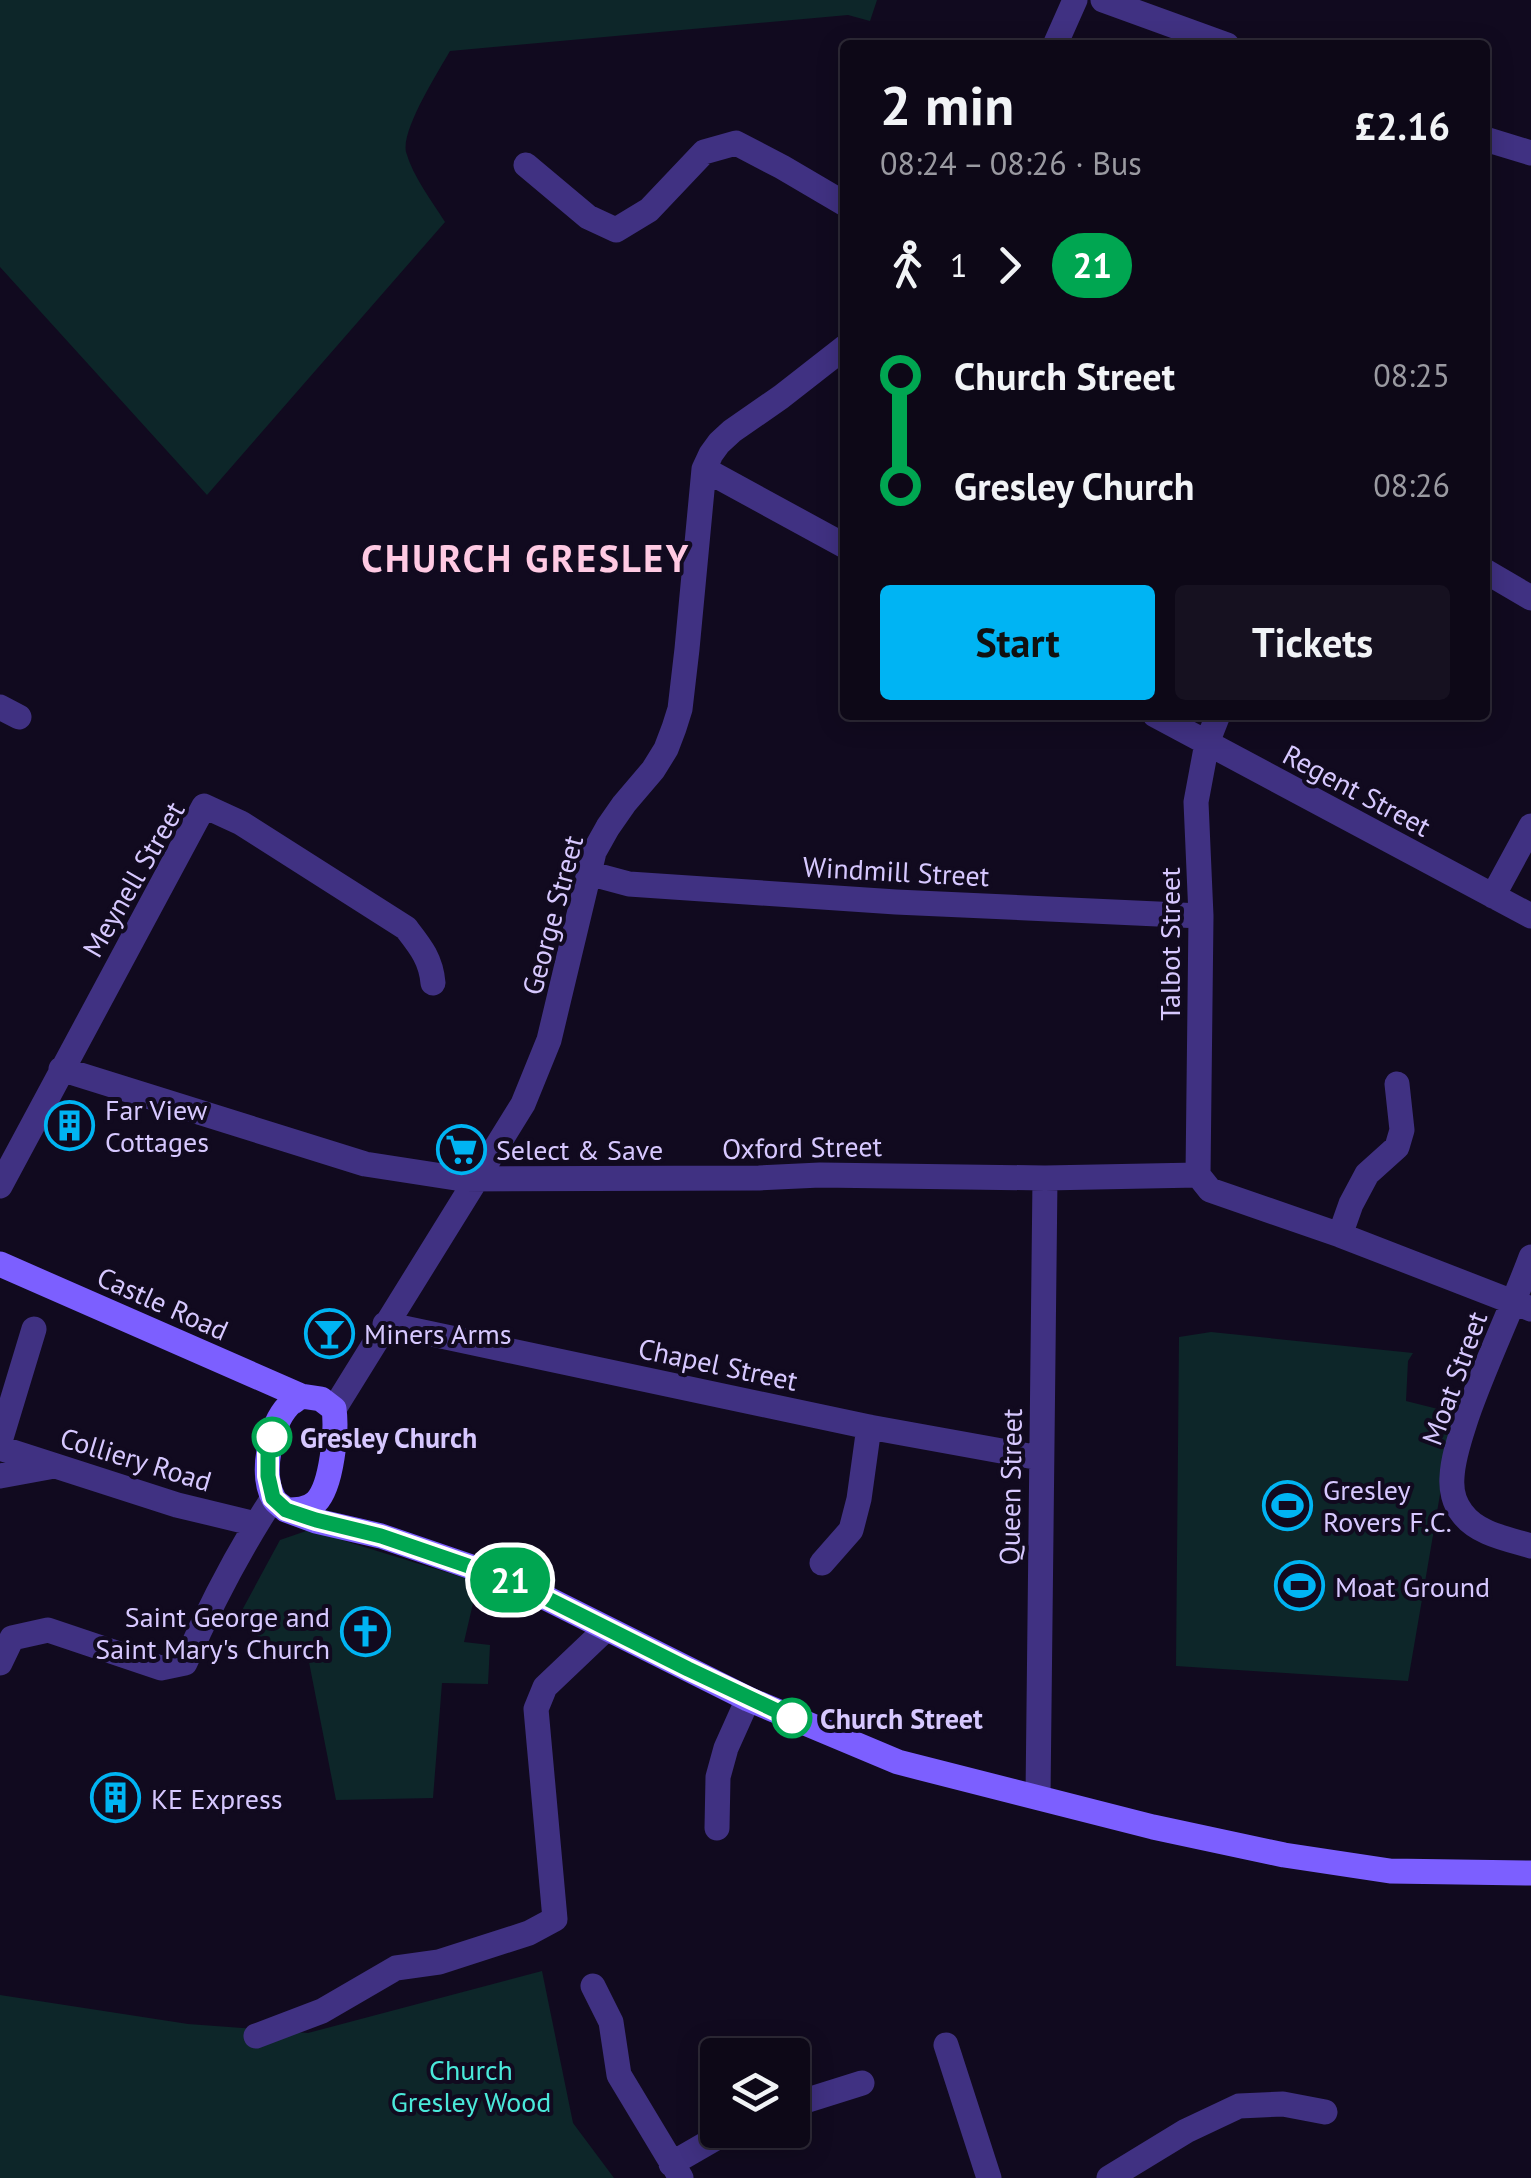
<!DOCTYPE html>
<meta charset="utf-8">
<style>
body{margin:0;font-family:"PT Sans",sans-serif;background:#161120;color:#f1f3f6;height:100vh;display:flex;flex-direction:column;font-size:38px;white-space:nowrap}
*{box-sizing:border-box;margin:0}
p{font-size:32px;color:#9a9aa1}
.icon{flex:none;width:55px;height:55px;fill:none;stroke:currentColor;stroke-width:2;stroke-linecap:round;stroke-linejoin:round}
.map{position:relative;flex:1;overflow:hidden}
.panel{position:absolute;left:840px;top:40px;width:650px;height:680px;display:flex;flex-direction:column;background:#0d0817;border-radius:10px;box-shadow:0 5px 25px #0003,0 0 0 2px #2d2936}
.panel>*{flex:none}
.badge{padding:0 20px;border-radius:32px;font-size:35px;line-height:65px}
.controls{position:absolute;left:700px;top:2038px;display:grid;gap:20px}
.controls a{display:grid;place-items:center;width:110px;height:110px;border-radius:10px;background:#0d0817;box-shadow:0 5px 25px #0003,0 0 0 2px #2d2936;font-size:50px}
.map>.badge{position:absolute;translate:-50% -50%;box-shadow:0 0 0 5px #fff}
.legs{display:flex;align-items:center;gap:15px;height:110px;padding:0 40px;font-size:32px}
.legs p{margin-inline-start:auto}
.summary{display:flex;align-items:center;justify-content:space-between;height:170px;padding:0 40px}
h1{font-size:55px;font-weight:600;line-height:75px}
.button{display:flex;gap:20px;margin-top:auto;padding:20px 40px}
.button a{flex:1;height:115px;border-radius:10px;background:#00b4f3;color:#111;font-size:40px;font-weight:600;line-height:115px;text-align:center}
.button a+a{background:#161120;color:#f1f3f6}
ul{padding:0 40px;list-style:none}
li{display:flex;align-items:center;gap:35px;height:110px;font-size:38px}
li i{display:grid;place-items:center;width:15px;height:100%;margin:0 12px;background:currentColor}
li i::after{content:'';width:25px;height:25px;margin:-12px;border:8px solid;border-radius:50%;background:#0d0817}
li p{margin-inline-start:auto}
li:first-child i{background:linear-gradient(#0000 50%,currentColor 0)}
li:last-child i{background:linear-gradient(currentColor 50%,#0000 0)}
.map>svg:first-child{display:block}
.green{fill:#0d2629}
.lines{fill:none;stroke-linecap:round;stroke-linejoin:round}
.street{stroke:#403182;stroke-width:25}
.secondary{stroke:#7c5fff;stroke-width:25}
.line-1-casing{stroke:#fff;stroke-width:22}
.line-1{stroke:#00a651;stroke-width:15}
.stop-1-dot{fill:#fff;stroke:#00a651;stroke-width:5}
.labels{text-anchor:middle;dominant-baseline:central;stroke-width:8;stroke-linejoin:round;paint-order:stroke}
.street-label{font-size:28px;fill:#d7c8ff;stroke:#110a1f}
.poi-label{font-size:28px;fill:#d7c8ff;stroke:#110a1f;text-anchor:start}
.stop-label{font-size:28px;font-weight:bold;fill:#d7c8ff;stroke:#110a1f;text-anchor:start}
.park-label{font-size:28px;fill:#4ae9da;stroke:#110a1f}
.district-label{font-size:38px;font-weight:bold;letter-spacing:2.5px;fill:#ffcae3;stroke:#110a1f}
</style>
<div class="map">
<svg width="1531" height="2178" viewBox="0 0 1531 2178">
<rect width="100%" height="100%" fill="#110a1f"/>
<path class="green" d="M 0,0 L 877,0 L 870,21 L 848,15 L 450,51 C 438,72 401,130 406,152 C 413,177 432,201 445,222 L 207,495 L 0,267 Z
M 1211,1332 L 1413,1353 L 1408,1361 L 1406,1401 L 1454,1413 L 1408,1681 L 1176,1666 L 1179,1337 Z
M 309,1530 L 478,1582 L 464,1642 L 490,1645 L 488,1684 L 442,1683 L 433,1798 L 336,1800 L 308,1657 L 252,1642 L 261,1622 L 240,1614 L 280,1540 Z
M 542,1971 L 573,2123 L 614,2178 L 0,2178 L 0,1995 L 188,2024 L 308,2033 Z"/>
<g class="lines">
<path class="street" d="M 1103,0 L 1227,45
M 1055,45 L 1075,0
M 1485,139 L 1531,153
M 526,165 L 588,217 L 616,230 L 649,210 L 704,152 L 736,143 L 782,167 L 845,204
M 704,469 L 845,546
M 1485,571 L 1531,598
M 0,707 L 19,717
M 1155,715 L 1531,916
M 588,873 L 629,884 L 896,902 L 1201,916
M 1493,896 L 1531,826
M 61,1069 L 365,1164 L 462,1179 L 759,1178 L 820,1175 L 1045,1178 L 1198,1175 L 1210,1190 L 1340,1235 L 1531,1309
M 1198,1175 L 1201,916 L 1196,802 L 1207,743 L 1218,715
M 0,1186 L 204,806 L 241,823 L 406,928 C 420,946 431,959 433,983
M 1340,1235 L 1351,1204 L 1367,1174 L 1397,1147 L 1402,1130 L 1397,1084
M 1531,1257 C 1511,1311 1486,1362 1467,1416 C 1461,1435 1453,1456 1452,1477 C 1451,1489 1454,1503 1462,1513 C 1477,1534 1508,1539 1531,1546
M 385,1324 L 869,1427 L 1040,1458
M 334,1409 L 523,1104 L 549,1040 L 594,852 L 608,827 L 624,804 L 653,770 L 666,749 L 674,728 L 680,709 L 687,649 L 704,469 L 711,454 L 719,443 L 732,431 L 781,397 L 845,347
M 0,1441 L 34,1329
M 0,1448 L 177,1505 L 256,1524
M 0,1476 L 49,1467
M 822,1563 L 851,1530 L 859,1499 L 869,1427
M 0,1663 L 12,1638 L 48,1630 L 161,1668 L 185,1663 C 210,1606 239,1550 273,1498
M 1038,1797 L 1045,1178
M 717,1828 L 718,1777 L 726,1748 L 748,1699
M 593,1986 L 611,2022 L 619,2075 L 681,2178
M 256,2036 L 322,2011 L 396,1968 L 439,1962 L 529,1933 L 555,1919 L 536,1709 L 545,1687 L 606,1629
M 946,2045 L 989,2178
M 792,2105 L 862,2083
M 671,2164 L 730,2130
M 1109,2178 L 1186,2131 L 1239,2106 L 1283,2104 L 1325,2112"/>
<path class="secondary" d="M 0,1264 L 301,1396 L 321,1399 L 334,1409 C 337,1430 332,1486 316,1502 C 307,1510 296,1510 286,1510 C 282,1506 276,1503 274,1499 C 260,1475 270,1425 288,1406 C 289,1404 299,1398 301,1396
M 286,1510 L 316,1521 L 381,1536 L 512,1581 L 748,1699 L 898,1762 L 1153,1827 L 1284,1855 L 1390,1871 L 1531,1873"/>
</g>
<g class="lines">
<defs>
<path id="line-1" d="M 272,1437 L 268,1452 L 268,1476 L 273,1498 L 286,1510 L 316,1520 L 381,1536 L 512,1581 L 688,1669 L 792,1718"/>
</defs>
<use href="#line-1" class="line-1-casing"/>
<use href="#line-1" class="line-1"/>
</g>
<defs>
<symbol id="building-ring" viewBox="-11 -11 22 22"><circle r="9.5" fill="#110a1f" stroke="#00b4f3" stroke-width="1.5"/><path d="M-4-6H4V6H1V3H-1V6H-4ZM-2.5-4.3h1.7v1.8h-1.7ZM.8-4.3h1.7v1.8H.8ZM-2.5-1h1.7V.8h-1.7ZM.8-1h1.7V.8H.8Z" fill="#00b4f3"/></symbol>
<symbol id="supermarket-ring" viewBox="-11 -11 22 22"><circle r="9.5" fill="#110a1f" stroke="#00b4f3" stroke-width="1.5"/><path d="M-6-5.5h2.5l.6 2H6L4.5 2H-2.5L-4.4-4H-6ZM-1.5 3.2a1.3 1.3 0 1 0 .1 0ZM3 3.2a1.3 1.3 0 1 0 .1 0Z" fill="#00b4f3"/></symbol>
<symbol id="bar-ring" viewBox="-11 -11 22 22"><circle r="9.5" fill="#110a1f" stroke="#00b4f3" stroke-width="1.5"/><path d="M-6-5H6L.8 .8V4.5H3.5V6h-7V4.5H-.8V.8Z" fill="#00b4f3"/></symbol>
<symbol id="stadium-ring" viewBox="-11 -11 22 22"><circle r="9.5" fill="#110a1f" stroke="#00b4f3" stroke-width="1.5"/><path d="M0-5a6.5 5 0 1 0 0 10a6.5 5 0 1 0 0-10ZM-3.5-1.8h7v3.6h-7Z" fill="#00b4f3"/></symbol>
<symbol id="church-ring" viewBox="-11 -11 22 22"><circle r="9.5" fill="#110a1f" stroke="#00b4f3" stroke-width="1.5"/><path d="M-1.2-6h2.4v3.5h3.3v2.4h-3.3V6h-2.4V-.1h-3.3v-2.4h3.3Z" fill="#00b4f3"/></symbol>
</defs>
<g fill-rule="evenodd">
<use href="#building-ring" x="42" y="1098" width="55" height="55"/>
<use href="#supermarket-ring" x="434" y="1122" width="55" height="55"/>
<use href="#bar-ring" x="302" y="1306" width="55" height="55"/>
<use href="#stadium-ring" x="1260" y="1478" width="55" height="55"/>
<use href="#stadium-ring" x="1272" y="1558" width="55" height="55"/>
<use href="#church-ring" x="338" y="1604" width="55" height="55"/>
<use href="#building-ring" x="88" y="1770" width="55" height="55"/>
</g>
<g class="stop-1-dot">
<circle cx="272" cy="1437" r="18"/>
<circle cx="792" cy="1718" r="18"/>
</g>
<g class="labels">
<g class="street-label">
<text transform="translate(1357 790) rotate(28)">Regent Street</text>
<text transform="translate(896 871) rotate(3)">Windmill Street</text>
<text transform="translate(133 879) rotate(-60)">Meynell Street</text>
<text transform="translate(552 915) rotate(-75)">George Street</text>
<text transform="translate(1169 944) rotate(-90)">Talbot Street</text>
<text transform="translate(802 1147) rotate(-1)">Oxford Street</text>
<text transform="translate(163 1303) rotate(24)">Castle Road</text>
<text transform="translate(718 1364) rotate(12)">Chapel Street</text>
<text transform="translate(1454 1378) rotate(-70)">Moat Street</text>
<text transform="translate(136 1459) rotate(17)">Colliery Road</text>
<text transform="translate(1010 1487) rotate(-89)">Queen Street</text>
</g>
<g class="poi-label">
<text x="105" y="1109">Far View<tspan x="105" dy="32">Cottages</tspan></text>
<text x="496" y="1149">Select &amp; Save</text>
<text x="364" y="1333">Miners Arms</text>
<text x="1323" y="1489">Gresley<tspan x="1323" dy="32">Rovers F.C.</tspan></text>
<text x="1335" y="1586">Moat Ground</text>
<text x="330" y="1616" text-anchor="end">Saint George and<tspan x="330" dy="32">Saint Mary's Church</tspan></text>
<text x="151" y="1798">KE Express</text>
</g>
<g class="stop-label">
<text x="300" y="1437">Gresley Church</text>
<text x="820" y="1718">Church Street</text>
</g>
<g class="park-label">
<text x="471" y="2069">Church<tspan x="471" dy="32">Gresley Wood</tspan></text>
</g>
<g class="district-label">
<text x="526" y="557">CHURCH GRESLEY</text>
</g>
</g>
</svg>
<div class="controls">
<a><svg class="icon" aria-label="layers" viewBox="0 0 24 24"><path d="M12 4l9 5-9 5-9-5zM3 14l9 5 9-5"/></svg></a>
</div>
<b class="badge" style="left:510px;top:1580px;background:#00a651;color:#fff">21</b>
<section class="panel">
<div class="summary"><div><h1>2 min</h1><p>08:24 – 08:26 · Bus</p></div><b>£2.16</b></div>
<div class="legs"><svg class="icon" aria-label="walk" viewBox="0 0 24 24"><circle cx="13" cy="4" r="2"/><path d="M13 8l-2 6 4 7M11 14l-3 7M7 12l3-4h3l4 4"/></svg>1<svg class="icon" aria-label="forward" viewBox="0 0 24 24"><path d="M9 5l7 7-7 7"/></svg><b class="badge" style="background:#00a651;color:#fff">21</b></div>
<ul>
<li><i style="color:#00a651"></i><b>Church Street</b><p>08:25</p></li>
<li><i style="color:#00a651"></i><b>Gresley Church</b><p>08:26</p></li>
</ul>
<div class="button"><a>Start</a><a>Tickets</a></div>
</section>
</div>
